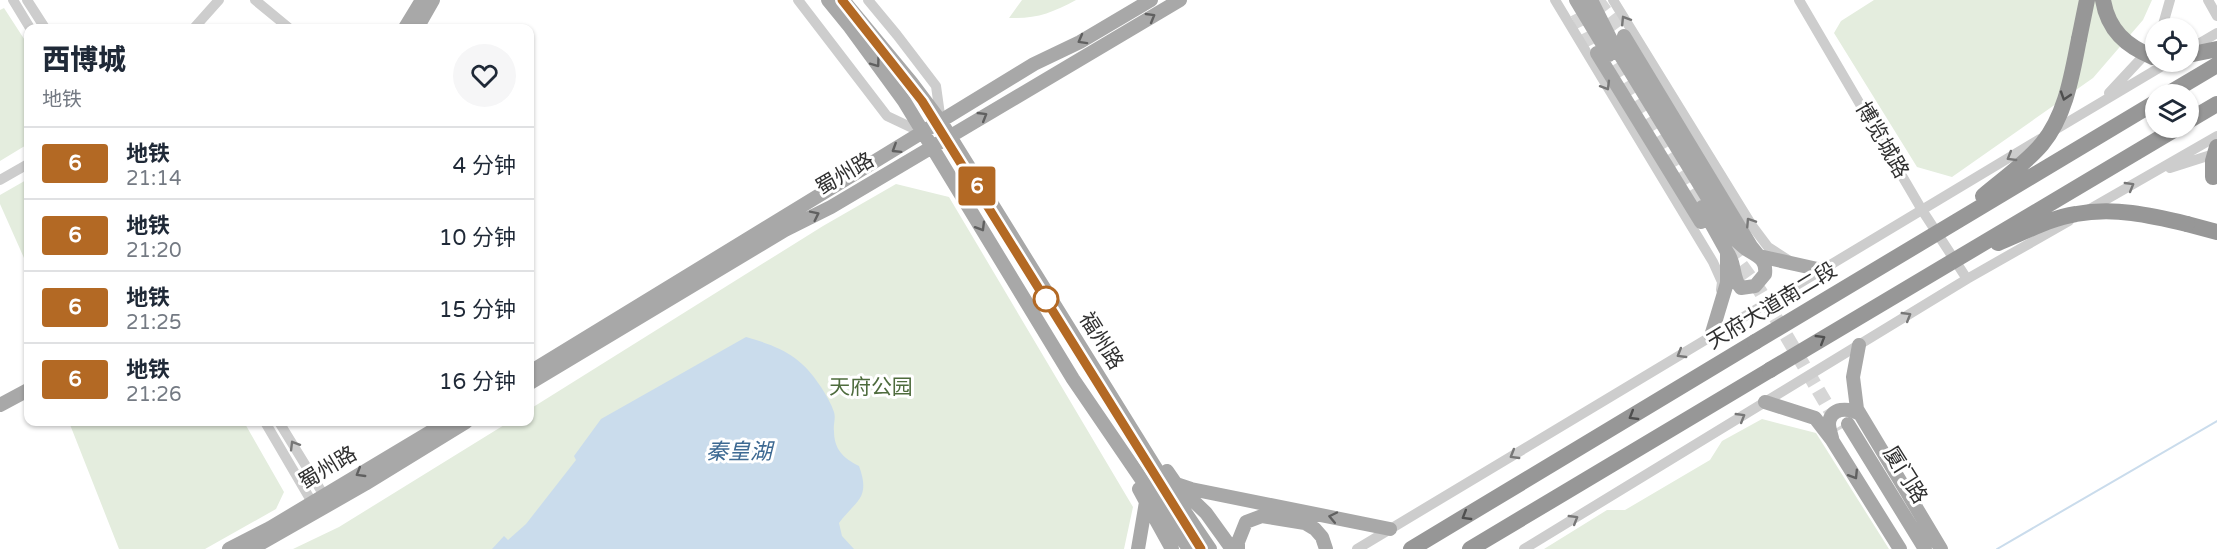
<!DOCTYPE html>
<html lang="zh">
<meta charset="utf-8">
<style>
body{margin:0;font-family:"Varela Round","Noto Sans SC",sans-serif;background:#f6f6f7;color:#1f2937;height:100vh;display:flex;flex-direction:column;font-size:22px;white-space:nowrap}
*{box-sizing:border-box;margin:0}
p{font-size:20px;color:#747a83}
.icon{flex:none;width:33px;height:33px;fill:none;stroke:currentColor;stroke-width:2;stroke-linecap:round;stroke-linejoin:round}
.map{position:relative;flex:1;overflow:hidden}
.drawer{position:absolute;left:24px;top:24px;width:510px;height:402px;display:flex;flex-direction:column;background:#fff;border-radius:12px;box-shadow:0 2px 4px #0004}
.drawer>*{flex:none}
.badge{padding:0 12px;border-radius:4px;font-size:21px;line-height:39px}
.tools{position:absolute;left:2145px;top:18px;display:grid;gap:12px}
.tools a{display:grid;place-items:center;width:54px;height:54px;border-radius:50%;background:#fff;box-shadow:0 2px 4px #0004;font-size:30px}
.map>.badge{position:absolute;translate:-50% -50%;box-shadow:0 0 0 3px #fff}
.round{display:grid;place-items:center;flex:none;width:63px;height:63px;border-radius:32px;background:#f6f6f7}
.head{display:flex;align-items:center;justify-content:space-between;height:102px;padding:0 18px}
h1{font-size:28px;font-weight:800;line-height:45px}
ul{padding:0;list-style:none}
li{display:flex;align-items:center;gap:18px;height:72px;padding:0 18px;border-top:2px solid #e0e1e3}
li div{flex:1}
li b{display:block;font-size:22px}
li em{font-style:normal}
li .badge{min-width:66px;font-weight:700;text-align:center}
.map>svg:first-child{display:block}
.green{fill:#e4edde}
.water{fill:#cadcec}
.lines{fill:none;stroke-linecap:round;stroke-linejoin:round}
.stream{stroke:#cadcec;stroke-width:2}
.major-tunnel{stroke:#d6d6d6;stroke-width:14;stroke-dasharray:14 7;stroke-linecap:butt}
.minor{stroke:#cdcdcd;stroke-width:10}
.major{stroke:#a8a8a8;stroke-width:14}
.highway{stroke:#979797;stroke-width:16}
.highway-bridge{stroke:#979797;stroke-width:16}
.oneway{stroke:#606060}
.oneway2{stroke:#777}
.oneway3{stroke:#4f4f4f}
.line-casing{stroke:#fff;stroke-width:14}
.line{stroke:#b36924;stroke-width:9}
.stop-dot{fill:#fff;stroke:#b36924;stroke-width:3}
.labels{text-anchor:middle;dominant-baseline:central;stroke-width:6;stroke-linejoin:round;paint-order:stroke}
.street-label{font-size:21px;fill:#303030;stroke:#fff}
.park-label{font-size:21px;fill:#4e6c3d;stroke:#fff}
.water-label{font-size:22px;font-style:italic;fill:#3d6992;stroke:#fff}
</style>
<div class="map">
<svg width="2217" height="549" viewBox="0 0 2217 549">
<rect width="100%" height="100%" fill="#fff"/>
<path class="green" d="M 1022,0 L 1076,0 C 1052,13 1036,19 1009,18 Z
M 1874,0 L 2152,0 L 2143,20 L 2093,78 L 1952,177 L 1917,167 L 1834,33 L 1841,21 Z
M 4,8 L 28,45 L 28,144 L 0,161 L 0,10 Z
M 28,179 L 28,267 L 0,204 L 0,195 Z
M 896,184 L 949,197 L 1133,507 L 1124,549 L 293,549 L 339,527 L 509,422 L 530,422 L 530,409 L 823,226 Z
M 1762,419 L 1816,433 L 1889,549 L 1544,549 L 1607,510 L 1625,510 L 1710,460 L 1722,441 Z
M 69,422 L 244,422 L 284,492 L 276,509 L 205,549 L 119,549 Z"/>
<path class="water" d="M 746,337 C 781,347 801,356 821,387 C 826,395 831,403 834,412 C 836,418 833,425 834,431 C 834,449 843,458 859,466 C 871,499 856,500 839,523 L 842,536 L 854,549 L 492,549 L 504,536 L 508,540 L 526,524 L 576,460 L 574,456 L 601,419 Z"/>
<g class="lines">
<path class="stream" d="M 1997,549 L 2217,421"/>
<path class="major-tunnel" d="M 1597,0 L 1624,36
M 1577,13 L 1597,53
M 1606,45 L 1710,216
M 1729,248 L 1760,291 L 1841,429"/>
<path class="minor" d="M 13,0 L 30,28
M 27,0 L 45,28
M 255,0 L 289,28
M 798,0 L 887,116 L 923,133
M 868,0 L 897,35 L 936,86 L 941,122
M 1555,0 L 1713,262 L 1722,282 L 1721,290
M 1613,0 L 1753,227 L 1768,247 L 1788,260
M 1799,0 L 1922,210 L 1967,279
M 2208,0 L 2217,16
M 194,28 L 219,0
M 2162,28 L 2170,0
M 2188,50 L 2217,33
M 2109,93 L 2150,49 L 2156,39
M 2053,131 L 2169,62
M 2170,168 L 2217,153
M 0,180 L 28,164
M 2088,210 L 2217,136
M 265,422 L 316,509
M 279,422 L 328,502
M 1357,549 L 2040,139
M 1524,549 L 1967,279 L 2069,221"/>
<path class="major" d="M 828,0 L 850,27 L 904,101 L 1073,379 L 1189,549
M 843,0 L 911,82 L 941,122 L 1160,475 L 1210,549
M 1576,0 L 1609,55
M 1591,0 L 1610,38 L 1731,236 C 1736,240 1741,245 1746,249 C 1757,256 1767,259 1765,274 L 1755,286 L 1741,288 C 1732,279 1736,263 1727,252
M 405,28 L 422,0
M 417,28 L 433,0
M 1624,36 L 1751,246 L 1759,256 L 1822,270
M 1597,53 L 1701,222
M 1702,207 L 1727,252 L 1727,283 L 1711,336
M 1859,345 L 1853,377 L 1857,409 L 1941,549
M 530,372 L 1034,64 L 1080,42 L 1151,0
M 530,383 L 785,230 L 831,207 L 1180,0
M 1765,402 L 1815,418 L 1832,440 L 1900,549
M 0,405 L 28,390
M 1848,424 L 1925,549
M 1832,438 C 1831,434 1829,428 1829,424 C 1830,406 1849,408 1860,414
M 1167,471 L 1176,484 L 1191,489 L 1390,529
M 1179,487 L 1206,513 L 1232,549
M 1146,502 L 1172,549
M 229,549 L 270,528 L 447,422
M 251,549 L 365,484 L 466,422
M 1138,549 L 1146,502 L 1139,489
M 1238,549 L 1238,542 L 1246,522 L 1262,516 L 1305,523 L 1315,529 L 1322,537 L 1326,549"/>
<path class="highway" d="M 2079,39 L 2087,0
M 2188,55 L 2217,49
M 2168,94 L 2217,65
M 2188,121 L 2217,104
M 2187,224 L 2217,232
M 1411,549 L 1755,342
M 1470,549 L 1770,370"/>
<path class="highway-bridge" d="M 2103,0 C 2108,30 2126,46 2153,57
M 2213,177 L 2213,161 L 2217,147
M 1983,196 C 2003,179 2025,164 2042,144 C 2066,115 2072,74 2079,39
M 1998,243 C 2023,233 2050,218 2076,214 C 2114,207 2150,215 2187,224
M 1755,342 L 2156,102
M 1770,370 L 2177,128"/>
</g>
<defs><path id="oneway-chevron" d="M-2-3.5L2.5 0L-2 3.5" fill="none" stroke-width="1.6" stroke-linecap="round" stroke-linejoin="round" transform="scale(1.5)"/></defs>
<g class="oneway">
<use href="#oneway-chevron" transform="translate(1151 17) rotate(-30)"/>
<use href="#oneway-chevron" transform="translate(1082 40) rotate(151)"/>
<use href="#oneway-chevron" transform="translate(876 63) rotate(54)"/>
<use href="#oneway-chevron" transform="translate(983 116) rotate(-31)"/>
<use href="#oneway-chevron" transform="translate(896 149) rotate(148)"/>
<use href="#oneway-chevron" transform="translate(815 215) rotate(-26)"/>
<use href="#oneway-chevron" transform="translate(981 227) rotate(59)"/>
<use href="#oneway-chevron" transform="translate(360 473) rotate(149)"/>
<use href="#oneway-chevron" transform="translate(1854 475) rotate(58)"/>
<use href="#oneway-chevron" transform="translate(1333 517) rotate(-168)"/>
</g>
<g class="oneway2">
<use href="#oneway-chevron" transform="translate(1625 20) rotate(-122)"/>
<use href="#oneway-chevron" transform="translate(1606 86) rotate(59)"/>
<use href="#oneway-chevron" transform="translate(2011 157) rotate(149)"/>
<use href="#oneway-chevron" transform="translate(2130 186) rotate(-30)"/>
<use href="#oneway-chevron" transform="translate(1750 222) rotate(-123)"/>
<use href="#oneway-chevron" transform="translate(1907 316) rotate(-31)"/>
<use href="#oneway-chevron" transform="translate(1681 354) rotate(149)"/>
<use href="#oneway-chevron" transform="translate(1741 417) rotate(-31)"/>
<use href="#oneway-chevron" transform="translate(294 445) rotate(-121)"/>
<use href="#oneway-chevron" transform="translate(1514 455) rotate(149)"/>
<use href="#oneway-chevron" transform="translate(1574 519) rotate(-31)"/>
</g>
<g class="oneway3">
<use href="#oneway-chevron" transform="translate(2065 96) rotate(108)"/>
<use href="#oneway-chevron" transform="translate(1821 339) rotate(-31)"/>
<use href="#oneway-chevron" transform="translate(1633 416) rotate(149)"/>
<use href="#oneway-chevron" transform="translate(1466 516) rotate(149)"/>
</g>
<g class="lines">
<defs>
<path id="line" d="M 842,0 L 922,101 L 1201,549"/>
</defs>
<use href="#line" class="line-casing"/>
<use href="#line" class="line"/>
</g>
<circle class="stop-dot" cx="1046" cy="299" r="12"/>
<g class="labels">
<g class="street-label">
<text transform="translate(1882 140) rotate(60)">博览城路</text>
<text transform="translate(845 174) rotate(-30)">蜀州路</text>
<text transform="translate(1772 306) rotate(-31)">天府大道南二段</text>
<text transform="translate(1101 341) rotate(58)">福州路</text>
<text transform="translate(328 468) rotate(-31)">蜀州路</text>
<text transform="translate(1905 475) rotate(58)">厦门路</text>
</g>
<g class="park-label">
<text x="871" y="387">天府公园</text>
</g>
<g class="water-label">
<text x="739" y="452">秦皇湖</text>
</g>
</g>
</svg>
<div class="tools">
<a><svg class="icon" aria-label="locate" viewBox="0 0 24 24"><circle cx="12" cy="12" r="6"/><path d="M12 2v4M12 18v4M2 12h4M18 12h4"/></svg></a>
<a><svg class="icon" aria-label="layers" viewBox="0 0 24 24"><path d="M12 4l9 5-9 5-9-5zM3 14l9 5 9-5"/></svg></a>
</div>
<b class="badge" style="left:977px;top:186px;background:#b36924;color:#fff">6</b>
<section class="drawer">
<div class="head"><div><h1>西博城</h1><p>地铁</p></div><a class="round"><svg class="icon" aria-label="heart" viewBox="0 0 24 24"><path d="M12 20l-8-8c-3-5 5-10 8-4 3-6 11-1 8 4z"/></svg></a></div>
<ul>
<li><span class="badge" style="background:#b36924;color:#fff">6</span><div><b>地铁</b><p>21:14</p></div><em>4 分钟</em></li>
<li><span class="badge" style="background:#b36924;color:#fff">6</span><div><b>地铁</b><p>21:20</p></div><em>10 分钟</em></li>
<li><span class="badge" style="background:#b36924;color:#fff">6</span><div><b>地铁</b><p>21:25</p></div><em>15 分钟</em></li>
<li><span class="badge" style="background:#b36924;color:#fff">6</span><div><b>地铁</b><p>21:26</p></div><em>16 分钟</em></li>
</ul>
</section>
</div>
